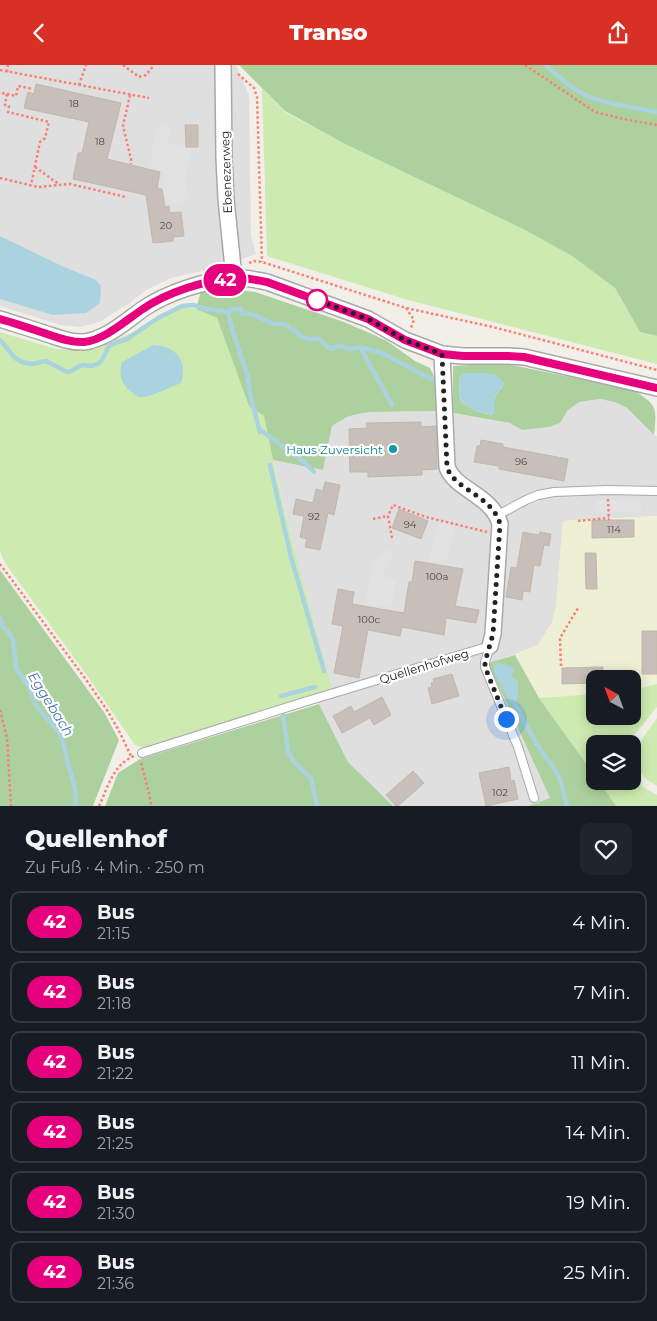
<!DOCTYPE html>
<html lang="de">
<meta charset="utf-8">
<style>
body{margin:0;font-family:Montserrat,sans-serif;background:#20242c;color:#f1f3f6;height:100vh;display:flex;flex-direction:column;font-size:19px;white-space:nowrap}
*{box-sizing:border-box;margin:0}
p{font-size:16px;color:#9ea1a6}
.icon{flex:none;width:28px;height:28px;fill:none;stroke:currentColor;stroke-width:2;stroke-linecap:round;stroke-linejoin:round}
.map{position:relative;height:741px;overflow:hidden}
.details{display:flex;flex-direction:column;background:#171b24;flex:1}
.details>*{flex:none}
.badge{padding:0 10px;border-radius:16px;font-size:18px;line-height:32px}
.needle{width:32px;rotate:319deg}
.controls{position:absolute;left:586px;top:605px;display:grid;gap:10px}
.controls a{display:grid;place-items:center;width:55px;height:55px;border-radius:10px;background:#171b24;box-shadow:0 2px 12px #0003;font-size:25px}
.you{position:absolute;width:25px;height:25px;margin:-12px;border:4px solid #fff;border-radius:50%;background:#1a73e8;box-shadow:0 0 0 8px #1a73e833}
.map>.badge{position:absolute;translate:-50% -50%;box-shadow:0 0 0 2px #fff}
.round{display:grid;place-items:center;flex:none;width:52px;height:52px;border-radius:10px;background:#20242c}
.summary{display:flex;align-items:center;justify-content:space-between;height:85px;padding:0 25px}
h1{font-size:24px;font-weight:800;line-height:38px}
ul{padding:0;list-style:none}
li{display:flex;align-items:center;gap:15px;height:62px;margin:0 10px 8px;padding:0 15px;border:2px solid #363941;border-radius:10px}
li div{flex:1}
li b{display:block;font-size:19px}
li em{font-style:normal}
li .badge{min-width:55px;font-weight:700;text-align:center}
header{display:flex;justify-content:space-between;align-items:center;height:65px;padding:0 25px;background:#d93025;color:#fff;font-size:22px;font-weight:800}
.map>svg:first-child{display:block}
.residential{fill:#e0dfdf}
.farmland{fill:#eef0d5}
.grass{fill:#cdebb0}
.forest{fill:#add19e;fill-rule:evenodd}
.parking{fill:#e2e2e2}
.water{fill:#aad3df}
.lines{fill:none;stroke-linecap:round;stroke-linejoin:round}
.stream{stroke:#aad3df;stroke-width:4.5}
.building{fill:#c7bfb8;stroke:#c4b6ab}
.service-casing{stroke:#a9a9a9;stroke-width:10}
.minor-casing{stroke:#a9a9a9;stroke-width:18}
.path{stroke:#fa8072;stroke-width:2.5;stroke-dasharray:2.5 2.5;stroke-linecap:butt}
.service{stroke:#fff;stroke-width:8}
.minor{stroke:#fff;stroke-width:15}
.line-casing{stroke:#fff;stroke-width:11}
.line{stroke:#e6007e;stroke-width:8}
.walk{stroke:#222;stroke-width:5;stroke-dasharray:0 9}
.stop-dot{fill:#fff;stroke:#e6007e;stroke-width:2.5}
.culture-dot{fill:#0f9aa8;stroke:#fff;stroke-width:2}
.labels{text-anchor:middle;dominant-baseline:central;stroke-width:4.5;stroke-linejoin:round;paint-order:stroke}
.number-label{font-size:10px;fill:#4b4948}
.street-label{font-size:12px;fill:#222;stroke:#fff}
.culture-label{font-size:12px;fill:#0d838f;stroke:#fff;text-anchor:end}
.water-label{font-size:14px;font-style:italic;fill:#4a7aab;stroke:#fff}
</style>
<header><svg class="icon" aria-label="back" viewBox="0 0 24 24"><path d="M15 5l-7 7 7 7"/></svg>Transo<svg class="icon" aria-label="share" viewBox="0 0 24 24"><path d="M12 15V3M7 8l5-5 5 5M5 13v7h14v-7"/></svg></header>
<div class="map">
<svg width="657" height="741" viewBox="0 0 657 741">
<rect width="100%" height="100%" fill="#f2efe9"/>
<path class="residential" d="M 0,0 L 236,0 L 249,30 L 251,171 L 256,189 L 223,201 L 171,213 L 146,225 L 130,238 L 99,257 L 81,262 L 60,260 L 0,241 Z
M 600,334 L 615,337 L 627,343 L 654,370 L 657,371 L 657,451 L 563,456 L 556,541 L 552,558 L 538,580 L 488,599 L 550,733 L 528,741 L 393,741 L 348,697 L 319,639 L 315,628 L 296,490 L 273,395 L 323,405 L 332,361 L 347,352 L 357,349 L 371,347 L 437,346 L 511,358 L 522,365 L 551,362 L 560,358 L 568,345 L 579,337 Z"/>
<path class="farmland" d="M 657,451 L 657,619 L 633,625 L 632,614 L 595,614 L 595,629 L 539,633 L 515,590 L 538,580 L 552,557 L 556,541 L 563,456 Z"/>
<path class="grass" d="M 262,23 L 285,47 L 343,78 L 525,165 L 572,191 L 615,223 L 640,267 L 657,271 L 657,299 L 408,235 L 270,192 L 267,190 Z
M 186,242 L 196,244 L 217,253 L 249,340 L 264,351 C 282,443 307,533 332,623 L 145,683 L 135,680 L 86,609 L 5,498 L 0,486 L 0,267 L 56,284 L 77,285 L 95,284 L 131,268 L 162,249 Z
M 657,619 L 657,642 L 635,669 L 630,679 L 595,679 L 595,711 L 539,633 L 595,629 L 595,651 L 632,651 L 633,625 Z
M 657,653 L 657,721 C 652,718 645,714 642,709 C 627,689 646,669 657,653 Z
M 633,707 L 643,722 L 657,730 L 657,741 L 616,741 L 599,716 L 632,716 Z"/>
<path class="forest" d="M 239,0 L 657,0 L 657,271 L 640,267 L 615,223 L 572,191 L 525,165 L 343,78 L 285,46 Z
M 229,224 L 255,227 L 344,257 L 374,270 L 387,276 L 415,296 L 430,303 L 435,313 L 437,346 L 371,347 L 357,349 L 347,352 L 332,361 L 323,405 L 273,395 L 264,351 L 249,341 L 217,253 L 196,244 L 201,226 Z
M 502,298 L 633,325 C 657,340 657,341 654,370 L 627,343 L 615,337 L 600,334 L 579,337 L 568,345 L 560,358 L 550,362 L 522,365 L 510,358 L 453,348 L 453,301 ZM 460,311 L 503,322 C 494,327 493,340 492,350 L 476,346 L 461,337 L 459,327 Z
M 0,505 L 104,647 L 119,675 L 93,741 L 0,741 Z
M 515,590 L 539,633 L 595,711 L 595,716 L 599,716 L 616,741 L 528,741 L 550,733 L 488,598 Z
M 319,639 L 348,697 L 393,741 L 105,741 L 118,708 L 140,694 Z"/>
<path class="parking" d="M 158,60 L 171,62 L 168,78 L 192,84 L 185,116 L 188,136 L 167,140 L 162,105 L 149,101 Z
M 641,434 L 641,446 L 597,448 L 596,436 Z
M 440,457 L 456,461 L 445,498 L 428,495 Z
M 390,484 L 393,492 L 387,497 L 384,504 L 383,512 L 396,515 L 392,542 L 365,538 L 371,506 L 374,498 L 383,487 Z"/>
<path class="water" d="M 0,171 L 64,202 L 96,215 L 101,221 L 100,238 L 86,248 L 53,250 L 0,234 Z
M 153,280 C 176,281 188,295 181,318 C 173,321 147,334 140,332 C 135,331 130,326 127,323 C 120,315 119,307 122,297 Z
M 463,308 L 484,308 L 496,310 L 505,318 C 504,320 502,322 500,324 C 493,331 495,339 495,348 L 492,350 L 476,346 L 461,337 L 459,327 L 460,312 Z
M 498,598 L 509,600 L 514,605 L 512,611 L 514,614 L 518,616 L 518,631 L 515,637 L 510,637 L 494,607 L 494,601 Z"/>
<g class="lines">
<path class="stream" d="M 546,0 C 557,11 573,24 587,31 C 609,40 634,42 657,47
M 228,247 L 232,264 L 248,312 L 250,329 L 260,367
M 0,275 L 15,293 L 22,297 L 32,299 L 46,296 L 67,307 L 71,306 L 82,300 L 91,301 L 98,299 L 102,295 L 109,281 L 115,278 L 127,274 L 158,253 L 182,241 L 193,240 L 207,244 L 228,247 L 234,244 L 241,244 L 242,248 L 255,250 L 273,259 L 283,259 L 287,260 L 289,263 L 295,266 L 301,271 L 308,274 L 319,274 L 328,282 L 331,284 L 341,281 L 349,284 L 360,282 L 382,288 L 431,314 L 436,313
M 360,282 L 392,340
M 259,364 L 303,396 L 314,407
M 270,400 L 291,492 L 324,606
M 0,552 L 3,562 L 8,566 L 13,575 L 16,603 L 29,622 L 37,642 L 59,667 L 63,677 L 67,695 L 74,719 L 76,732 L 75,741
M 281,631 L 315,622
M 512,632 L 523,655 L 538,681 L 559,711 L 567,741
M 283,650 L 288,686 L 294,697 L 311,713 L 317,741"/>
</g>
<path class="building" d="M 36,19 L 121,38 L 107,94 L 160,107 L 157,123 L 162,124 L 165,142 L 169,141 L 170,148 L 181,147 L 184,171 L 173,172 L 173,176 L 153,178 L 146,130 L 73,114 L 78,88 L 82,88 L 89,57 L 24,43 L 28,27 L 34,29 Z
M 185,60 L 198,60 L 198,82 L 186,82 Z
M 421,357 L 421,362 L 436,361 L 437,404 L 422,405 L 422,410 L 368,412 L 368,407 L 350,407 L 349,364 L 367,363 L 366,358 Z
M 481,375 L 503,379 L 503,382 L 568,394 L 564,416 L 499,404 L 499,401 L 474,397 L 477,381 L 480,381 Z
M 325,417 L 340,420 L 334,450 L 328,448 L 320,485 L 305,482 L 307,474 L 300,472 L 304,451 L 293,449 L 296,434 L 313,438 L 316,424 L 323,426 Z
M 399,444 L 428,456 L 421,474 L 392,463 Z
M 592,455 L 634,455 L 634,472 L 592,473 Z
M 523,467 L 539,470 L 540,467 L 551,469 L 549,481 L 544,480 L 540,501 L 534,500 L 530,527 L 523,526 L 522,535 L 506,532 L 511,502 L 517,503 Z
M 585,488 L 596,488 L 597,524 L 586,524 Z
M 415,496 L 463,504 L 455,541 L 479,545 L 476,558 L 446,553 L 444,570 L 402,562 L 400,571 L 368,565 L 359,613 L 334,608 L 343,561 L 332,559 L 338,524 L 354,527 L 352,539 L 404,548 L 409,517 L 412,517 Z
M 642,566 L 657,566 L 657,609 L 642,609 Z
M 603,602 L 603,614 L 595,614 L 595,618 L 562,619 L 562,603 Z
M 452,609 L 459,631 L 432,639 L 428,623 L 432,622 L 431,618 L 434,617 L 433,614 Z
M 382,632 L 391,650 L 374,660 L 370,653 L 342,668 L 333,651 L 351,641 L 354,647 Z
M 509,702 L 511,716 L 514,715 L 518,734 L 486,741 L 479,708 Z
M 413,706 L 424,718 L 398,741 L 396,741 L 386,730 Z"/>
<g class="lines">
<defs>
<path id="service" d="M 498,450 L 526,435 L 538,430 L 554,427 L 607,425 L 657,426
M 490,581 L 485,597 L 485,602 L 518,682 L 534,733
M 142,688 L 304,637 L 490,581"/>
<path id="minor" d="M 223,0 L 224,93 L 226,134 L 234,213
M 0,254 C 15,259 29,263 44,268 C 57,272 70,278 84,277 C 107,274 126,256 143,244 C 168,227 204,216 233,213 C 244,212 256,215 267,217 L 368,254 L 405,275 L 442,289 L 463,291 L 508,291 L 524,292 L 657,323
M 442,289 L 447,402 C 455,425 492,430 500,459 L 493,569 L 490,581"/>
</defs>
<use href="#service" class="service-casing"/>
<use href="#minor" class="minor-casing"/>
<path class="path" d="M 123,0 L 139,12 L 146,10 L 154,0
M 525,0 L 595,47 L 623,54 L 657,60
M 0,5 L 149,33
M 7,7 L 8,0
M 238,9 L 254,23 L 257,32 L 262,197
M 79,20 L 86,0
M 2,28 L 16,31 L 18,21 L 33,24
M 7,29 L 5,40 L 9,41 L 8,47 L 49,57 L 45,73 L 40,77 L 31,120
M 130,30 L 123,61 L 131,94 L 131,99
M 35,102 L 60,120
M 0,113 L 38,122 L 70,119 L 126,132
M 249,198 L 255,196 L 262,197 L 406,243 L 493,262 L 657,305
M 406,243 L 414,255 L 411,263
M 608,434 L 609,455
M 373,454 L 388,451
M 578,456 L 609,453
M 392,473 L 388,451 L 393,440 L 426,452 L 487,467
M 0,499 L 87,616 L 107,645 L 118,664 L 131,691
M 561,601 L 560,573 L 578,543
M 0,645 L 7,673 L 11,741
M 141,698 L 149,728 L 151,741
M 99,741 C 108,722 113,700 134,691"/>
<use href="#service" class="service"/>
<use href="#minor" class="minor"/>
</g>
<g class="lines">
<defs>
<path id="line" d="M 0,254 C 15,258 29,263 44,268 C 56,272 70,278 84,277 C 105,275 126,255 143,244 C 167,227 204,216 233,213 C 244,212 256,215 267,217 L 368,254 L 405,275 L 442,289 L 463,291 L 508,291 L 524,292 L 657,323"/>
</defs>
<use href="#line" class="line-casing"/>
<use href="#line" class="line"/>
<path class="walk" d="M 317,235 L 314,234 L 368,254 L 405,275 L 442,289 L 447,402 C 454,425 492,430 500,459 L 493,569 L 485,597 L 485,602 L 506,654"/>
</g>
<circle class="stop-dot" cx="317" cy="235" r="10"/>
<circle class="culture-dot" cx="393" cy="384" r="5"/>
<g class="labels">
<g class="number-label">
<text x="74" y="38">18</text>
<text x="100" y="76">18</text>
<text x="166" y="160">20</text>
<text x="521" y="396">96</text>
<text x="314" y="451">92</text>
<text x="410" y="459">94</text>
<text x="614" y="464">114</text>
<text x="437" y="511">100a</text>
<text x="369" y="554">100c</text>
<text x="500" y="727">102</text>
</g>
<g class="street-label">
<text transform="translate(226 107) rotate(-92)">Ebenezerweg</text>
<text transform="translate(424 601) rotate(-17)">Quellenhofweg</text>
</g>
<g class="culture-label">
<text x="383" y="384">Haus Zuversicht</text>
</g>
<g class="water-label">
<text transform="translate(51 639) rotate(58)">Eggebach</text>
</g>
</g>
</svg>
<div class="controls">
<a><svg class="needle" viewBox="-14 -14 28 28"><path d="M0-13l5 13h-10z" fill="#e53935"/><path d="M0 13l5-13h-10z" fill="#9ea1a6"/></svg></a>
<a><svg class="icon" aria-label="layers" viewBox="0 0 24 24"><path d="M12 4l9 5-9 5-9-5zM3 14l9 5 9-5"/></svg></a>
</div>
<div class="you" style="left:506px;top:654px"></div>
<b class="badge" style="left:225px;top:215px;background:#e6007e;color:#fff">42</b>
</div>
<section class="details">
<div class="summary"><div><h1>Quellenhof</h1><p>Zu Fuß · 4 Min. · 250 m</p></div><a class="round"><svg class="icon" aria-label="heart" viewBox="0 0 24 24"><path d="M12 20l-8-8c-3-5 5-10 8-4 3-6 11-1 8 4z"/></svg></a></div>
<ul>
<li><span class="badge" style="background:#e6007e;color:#fff">42</span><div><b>Bus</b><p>21:15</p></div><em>4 Min.</em></li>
<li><span class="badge" style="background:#e6007e;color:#fff">42</span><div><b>Bus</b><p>21:18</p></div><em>7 Min.</em></li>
<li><span class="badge" style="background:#e6007e;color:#fff">42</span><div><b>Bus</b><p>21:22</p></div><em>11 Min.</em></li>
<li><span class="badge" style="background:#e6007e;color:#fff">42</span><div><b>Bus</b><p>21:25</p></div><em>14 Min.</em></li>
<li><span class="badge" style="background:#e6007e;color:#fff">42</span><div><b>Bus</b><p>21:30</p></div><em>19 Min.</em></li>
<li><span class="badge" style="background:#e6007e;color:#fff">42</span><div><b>Bus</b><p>21:36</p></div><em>25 Min.</em></li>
</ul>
</section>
